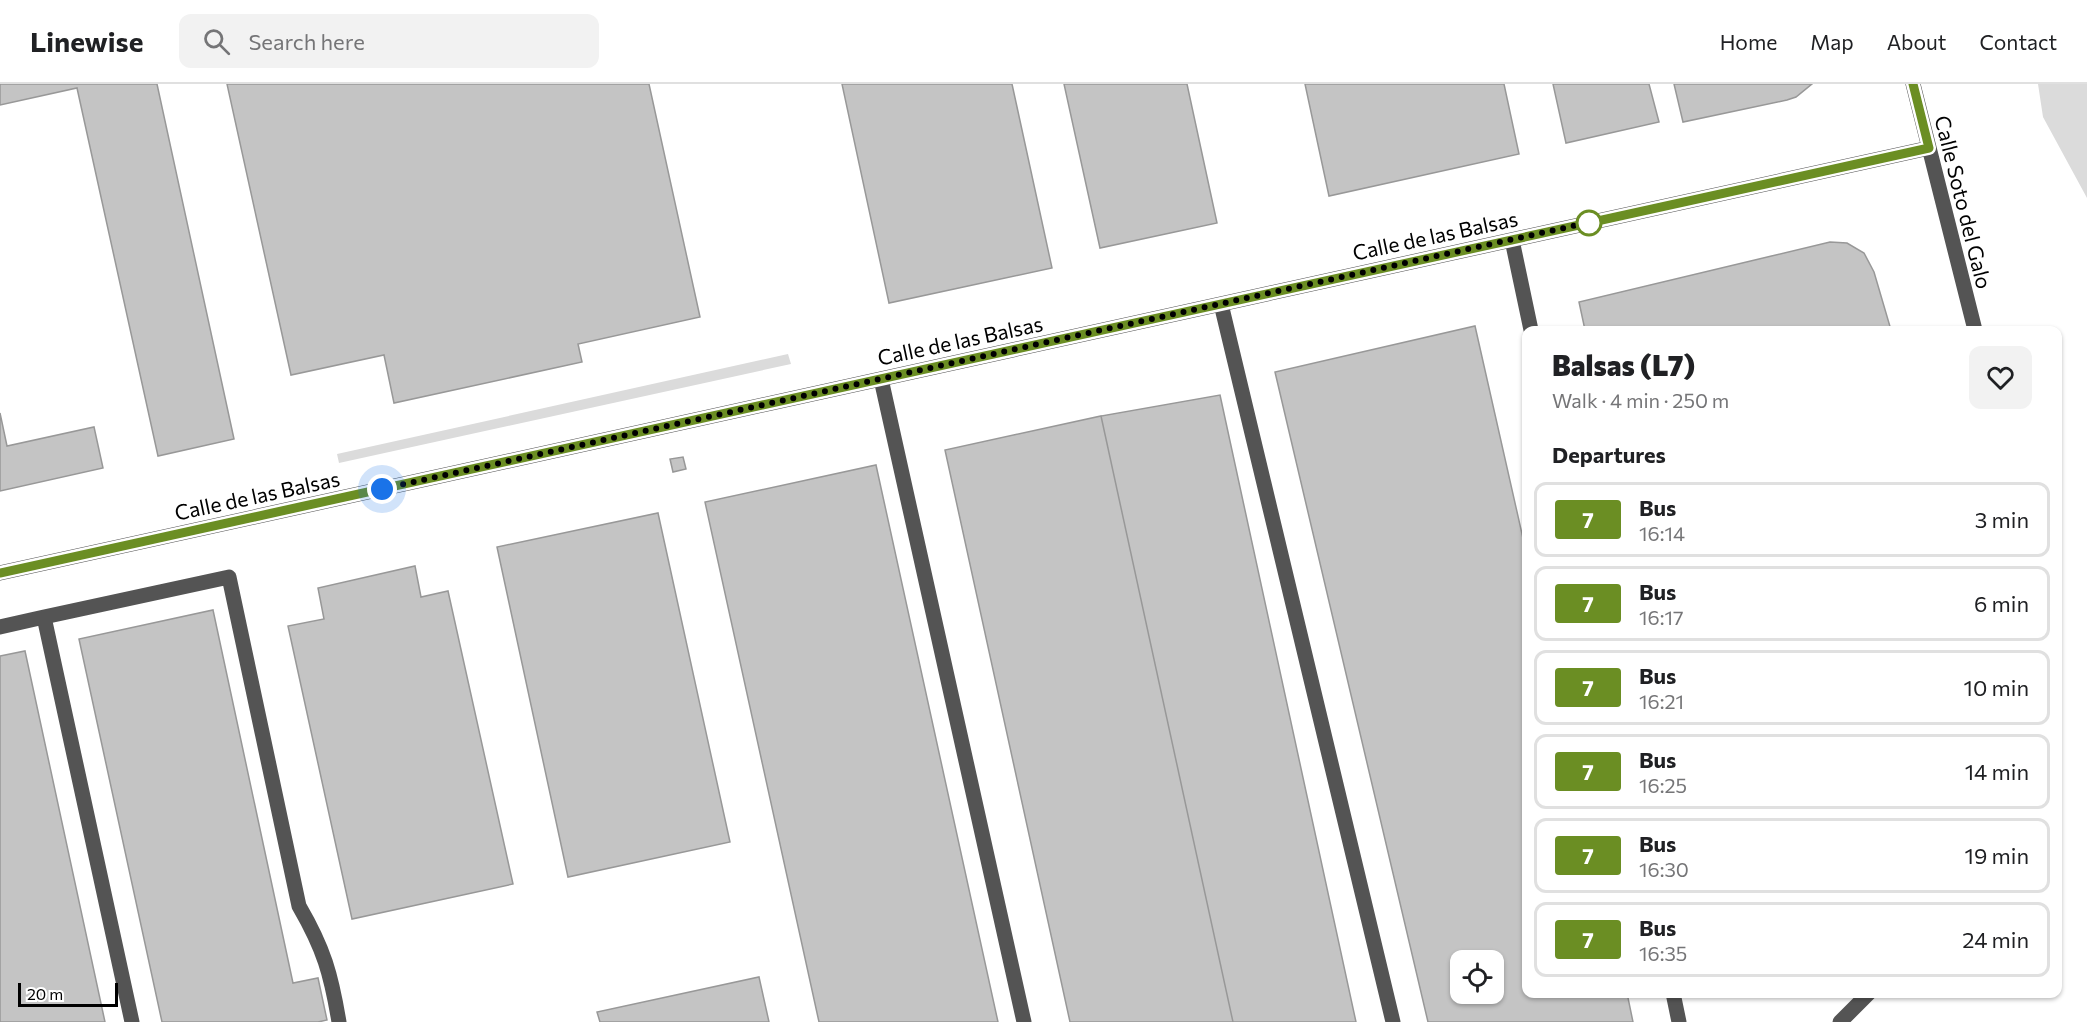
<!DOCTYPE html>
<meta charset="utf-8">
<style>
body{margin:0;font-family:Commissioner,sans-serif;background:#f2f2f2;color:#202124;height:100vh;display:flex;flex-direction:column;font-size:22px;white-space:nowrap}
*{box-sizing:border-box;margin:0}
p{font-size:20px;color:#757577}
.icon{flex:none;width:33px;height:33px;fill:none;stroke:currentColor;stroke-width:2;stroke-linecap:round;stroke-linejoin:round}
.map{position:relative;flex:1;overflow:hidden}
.side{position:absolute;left:1522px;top:242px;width:540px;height:672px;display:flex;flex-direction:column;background:#fff;border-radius:12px;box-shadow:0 2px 4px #0004}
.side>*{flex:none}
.badge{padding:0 12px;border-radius:4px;font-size:21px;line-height:39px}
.buttons{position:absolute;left:1450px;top:866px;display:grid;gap:12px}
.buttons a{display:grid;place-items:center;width:54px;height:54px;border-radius:12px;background:#fff;box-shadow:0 2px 4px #0004;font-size:30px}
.scale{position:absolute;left:18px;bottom:15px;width:100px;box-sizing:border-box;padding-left:6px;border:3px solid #000;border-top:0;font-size:16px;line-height:21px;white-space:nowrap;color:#000;-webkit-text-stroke:4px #fff;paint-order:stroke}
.you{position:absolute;width:30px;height:30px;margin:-15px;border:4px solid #fff;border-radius:50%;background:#1a73e8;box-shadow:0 0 0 9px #1a73e833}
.map>.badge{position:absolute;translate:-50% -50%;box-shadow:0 0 0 3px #fff}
h2{padding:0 30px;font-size:22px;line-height:54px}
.round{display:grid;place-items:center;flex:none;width:63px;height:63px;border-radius:12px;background:#f2f2f2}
.headline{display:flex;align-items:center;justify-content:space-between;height:102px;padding:0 30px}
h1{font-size:28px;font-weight:800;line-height:45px}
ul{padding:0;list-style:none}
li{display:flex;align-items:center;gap:18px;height:75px;margin:0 12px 9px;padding:0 18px;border:3px solid #e0e0e0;border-radius:12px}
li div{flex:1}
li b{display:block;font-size:22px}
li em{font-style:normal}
li .badge{min-width:66px;font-weight:700;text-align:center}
header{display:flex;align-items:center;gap:36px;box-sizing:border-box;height:84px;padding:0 30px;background:#fff;border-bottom:2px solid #e0e0e0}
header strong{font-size:28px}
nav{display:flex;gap:33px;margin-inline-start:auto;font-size:21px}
.search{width:420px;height:54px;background:#f2f2f2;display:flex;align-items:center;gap:15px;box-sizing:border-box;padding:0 21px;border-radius:12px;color:#757577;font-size:22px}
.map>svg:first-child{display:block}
.green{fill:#dbdbdb}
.building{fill:#c4c4c4;stroke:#989898;stroke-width:1.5;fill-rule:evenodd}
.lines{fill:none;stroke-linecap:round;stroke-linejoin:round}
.minor{stroke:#545454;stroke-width:15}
.line-casing{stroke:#fff;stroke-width:14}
.line{stroke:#6b8e23;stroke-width:9}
.walk{stroke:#000;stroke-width:6;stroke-dasharray:0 10.8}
.stop-dot{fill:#fff;stroke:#6b8e23;stroke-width:3}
.labels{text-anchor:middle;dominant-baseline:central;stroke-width:5;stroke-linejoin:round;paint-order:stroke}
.street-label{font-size:21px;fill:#000;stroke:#fff}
</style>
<header>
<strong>Linewise</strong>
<div class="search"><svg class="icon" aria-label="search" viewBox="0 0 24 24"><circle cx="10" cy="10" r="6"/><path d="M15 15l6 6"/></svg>Search here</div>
<nav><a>Home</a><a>Map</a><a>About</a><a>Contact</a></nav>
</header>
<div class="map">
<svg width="2087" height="938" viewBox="0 0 2087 938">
<rect width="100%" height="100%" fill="#fff"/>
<path class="green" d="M 2038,0 L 2087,0 L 2087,114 L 2043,33 Z
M 788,270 L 791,280 L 339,379 L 337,370 Z"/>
<path class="building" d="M 0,0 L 157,0 L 234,355 L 158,372 L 77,4 L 0,21 Z
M 227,0 L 649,0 L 700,233 L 578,260 L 582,278 L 394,319 L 384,271 L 291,291 Z
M 842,0 L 1012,0 L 1052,184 L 889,219 Z
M 1064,0 L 1187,0 L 1217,139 L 1100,164 Z
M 1305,0 L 1504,0 L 1519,70 L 1329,112 Z
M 1553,0 L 1649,0 L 1659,38 L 1566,59 Z
M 1674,0 L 1812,0 L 1796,13 L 1787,16 L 1683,38 Z
M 1830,158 L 1847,159 L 1864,169 L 1874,188 L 1891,246 L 1585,246 L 1579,218 Z
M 1475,242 L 1527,472 L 1527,909 L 1627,909 L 1633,938 L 1428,938 L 1275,288 ZM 1461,876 L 1494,876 L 1494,909 L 1461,909 Z
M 1220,311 L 1356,938 L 1233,938 L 1101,332 Z
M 0,329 L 7,362 L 94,343 L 103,384 L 0,407 Z
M 1101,332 L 1233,938 L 1070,938 L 945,366 Z
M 683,373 L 686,385 L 673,388 L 670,375 Z
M 876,381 L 998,938 L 819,938 L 705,418 Z
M 658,429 L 730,758 L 568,793 L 497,463 Z
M 415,482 L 421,513 L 448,507 L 513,800 L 352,835 L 288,542 L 324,535 L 318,504 Z
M 213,526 L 293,899 L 318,894 L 327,936 L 318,938 L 162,938 L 79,555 Z
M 25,567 L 105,938 L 0,938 L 0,572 Z
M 759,893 L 769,938 L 600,938 L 597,928 Z"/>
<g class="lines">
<path class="minor" d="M 1913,0 L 1975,246
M 1512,156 L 1531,246
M 1221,220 L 1393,938
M 881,295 L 1024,938
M 0,489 L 1929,64
M 44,533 L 229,493 L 299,822 C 324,865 331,890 339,938
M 0,543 L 44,533 L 132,938
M 1673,909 L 1679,938
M 1840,938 L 1869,909"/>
</g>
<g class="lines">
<defs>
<path id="line" d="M 0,489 L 1929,64 L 1913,0"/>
</defs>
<use href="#line" class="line-casing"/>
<use href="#line" class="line"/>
<path class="walk" d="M 382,405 L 1600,136 L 1589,139"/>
</g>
<circle class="stop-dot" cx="1589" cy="139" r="12"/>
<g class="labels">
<g class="street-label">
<text transform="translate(1964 118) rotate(76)">Calle Soto del Galo</text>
<text transform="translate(1435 151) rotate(-12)">Calle de las Balsas</text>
<text transform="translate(960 256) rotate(-12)">Calle de las Balsas</text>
<text transform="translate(257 411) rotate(-12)">Calle de las Balsas</text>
</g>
</g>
</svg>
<div class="buttons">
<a><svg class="icon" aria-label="locate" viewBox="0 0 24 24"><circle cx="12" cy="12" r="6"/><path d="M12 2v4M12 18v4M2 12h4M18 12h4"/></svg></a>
</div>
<div class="scale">20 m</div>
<div class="you" style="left:382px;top:405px"></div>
<section class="side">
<div class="headline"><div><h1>Balsas (L7)</h1><p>Walk · 4 min · 250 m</p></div><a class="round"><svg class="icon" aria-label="heart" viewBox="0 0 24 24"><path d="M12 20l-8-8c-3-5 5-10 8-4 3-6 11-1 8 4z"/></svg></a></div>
<h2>Departures</h2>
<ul>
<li><span class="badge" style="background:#6b8e23;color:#fff">7</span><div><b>Bus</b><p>16:14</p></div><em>3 min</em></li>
<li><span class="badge" style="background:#6b8e23;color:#fff">7</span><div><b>Bus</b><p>16:17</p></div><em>6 min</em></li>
<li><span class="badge" style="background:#6b8e23;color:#fff">7</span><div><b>Bus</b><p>16:21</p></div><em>10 min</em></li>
<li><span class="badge" style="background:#6b8e23;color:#fff">7</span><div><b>Bus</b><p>16:25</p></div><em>14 min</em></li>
<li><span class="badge" style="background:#6b8e23;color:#fff">7</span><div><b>Bus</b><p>16:30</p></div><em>19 min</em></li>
<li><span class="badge" style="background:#6b8e23;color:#fff">7</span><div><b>Bus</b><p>16:35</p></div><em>24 min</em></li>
</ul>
</section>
</div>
